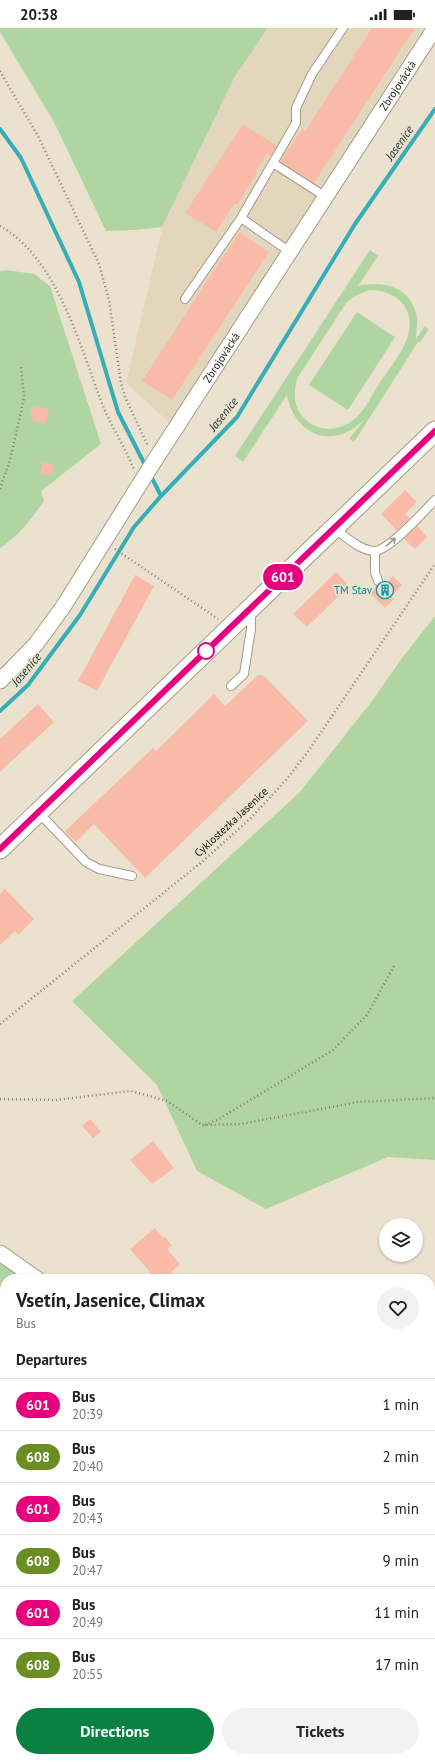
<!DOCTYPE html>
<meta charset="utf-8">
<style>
body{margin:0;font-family:"PT Sans",sans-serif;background:#f2f2f2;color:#202124;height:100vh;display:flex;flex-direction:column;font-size:15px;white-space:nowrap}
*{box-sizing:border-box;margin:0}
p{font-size:13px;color:#757577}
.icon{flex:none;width:22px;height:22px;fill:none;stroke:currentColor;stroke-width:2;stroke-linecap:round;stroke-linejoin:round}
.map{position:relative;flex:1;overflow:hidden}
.sheet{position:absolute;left:0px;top:1246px;width:435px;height:488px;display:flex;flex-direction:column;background:#fff;border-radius:16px 16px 0 0;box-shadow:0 1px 3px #0004}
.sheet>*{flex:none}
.badge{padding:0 8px;border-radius:13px;font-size:14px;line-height:26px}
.tools{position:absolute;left:379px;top:1190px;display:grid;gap:8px}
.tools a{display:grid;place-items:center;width:44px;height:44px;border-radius:50%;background:#fff;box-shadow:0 1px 3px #0004;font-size:20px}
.map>.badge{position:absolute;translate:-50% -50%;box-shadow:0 0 0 2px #fff}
h2{padding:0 16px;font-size:15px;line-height:36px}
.round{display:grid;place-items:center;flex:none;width:42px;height:42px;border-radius:21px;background:#f2f2f2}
.overview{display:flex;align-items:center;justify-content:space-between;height:68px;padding:0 16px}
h1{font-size:19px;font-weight:700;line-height:30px}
.action{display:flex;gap:8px;margin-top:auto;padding:8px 16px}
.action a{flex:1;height:46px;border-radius:24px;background:#0b8043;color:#fff;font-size:16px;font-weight:700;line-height:46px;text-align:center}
.action a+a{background:#f2f2f2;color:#202124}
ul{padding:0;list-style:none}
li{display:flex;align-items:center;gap:12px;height:52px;padding:0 16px;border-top:1px solid #e0e0e0}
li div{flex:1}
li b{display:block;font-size:15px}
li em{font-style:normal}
li .badge{min-width:44px;font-weight:700;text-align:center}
.status{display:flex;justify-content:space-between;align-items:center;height:28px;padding:0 20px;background:#fff;direction:ltr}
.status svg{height:11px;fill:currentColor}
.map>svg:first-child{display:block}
.built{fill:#e2d7bd}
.green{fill:#b1d5a0;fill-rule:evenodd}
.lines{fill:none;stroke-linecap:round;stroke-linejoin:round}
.stream{stroke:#37adb8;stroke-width:4}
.building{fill:#f9bba8}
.service-casing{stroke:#a39b89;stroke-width:10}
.minor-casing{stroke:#a39b89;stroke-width:17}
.tertiary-casing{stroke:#a39b89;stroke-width:21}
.path{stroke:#827d6f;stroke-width:2.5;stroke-dasharray:1 3;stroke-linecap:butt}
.service{stroke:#fff;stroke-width:8}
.minor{stroke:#fff;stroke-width:15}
.tertiary{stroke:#fff;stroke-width:19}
.oneway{stroke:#989793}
.line-casing{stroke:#fff;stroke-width:9}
.line{stroke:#e6007e;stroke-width:6}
.stop-dot{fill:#fff;stroke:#e6007e;stroke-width:2}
.labels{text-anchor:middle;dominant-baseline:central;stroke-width:3.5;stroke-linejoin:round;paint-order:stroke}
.street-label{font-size:11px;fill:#1a1710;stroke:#eae2ce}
.culture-label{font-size:11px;fill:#0d838f;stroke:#eae2ce;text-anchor:end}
.water-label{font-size:12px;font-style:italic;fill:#173133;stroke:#eae2ce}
</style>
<div class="status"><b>20:38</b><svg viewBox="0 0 49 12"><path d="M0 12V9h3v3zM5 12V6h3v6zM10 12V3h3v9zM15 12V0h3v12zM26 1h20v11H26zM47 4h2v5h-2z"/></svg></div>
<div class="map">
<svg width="435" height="1734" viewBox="0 0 435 1734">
<rect width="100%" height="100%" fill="#eae2ce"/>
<path class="built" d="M 269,0 L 424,0 L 171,396 L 126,355 L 181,120 Z"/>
<path class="green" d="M 0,0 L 268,0 L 234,50 L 162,199 L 134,202 L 106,203 L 54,94 L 0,4 Z
M 370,222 L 378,228 L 358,258 C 384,252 411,259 417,289 C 418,296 416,304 416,311 L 424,299 L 429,301 L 420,314 L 418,314 L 354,414 L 349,411 L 365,391 C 359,396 354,401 347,404 C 317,418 292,396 287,367 L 243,434 L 235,428 ZM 369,262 C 383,262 395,266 404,277 C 422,305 393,334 379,356 C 370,370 362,389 347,396 C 333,404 314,402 303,389 C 293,377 293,363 298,349 L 346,275 L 353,269 Z
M 6,242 L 34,246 L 50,258 L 101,416 L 41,463 L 44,473 C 32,490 18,509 0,520 L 0,243 Z
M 357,284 L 395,309 L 348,382 L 309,357 Z
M 435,588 L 435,1132 L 388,1129 L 266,1181 L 197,1143 L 157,1057 L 72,973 L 300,764 L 372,673 L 402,630 Z
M 0,1236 L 36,1243 L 46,1251 L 5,1251 L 5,1729 L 430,1729 L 430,1609 L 435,1613 L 435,1734 L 0,1734 Z"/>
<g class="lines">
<path class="stream" d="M 0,101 L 21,130 L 79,254 L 118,384 L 146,439
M 150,446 L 161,468
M 0,683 L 28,657 L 80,587 L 134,499 L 161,468 L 237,389 L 355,196 L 435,81
M 0,1272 L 5,1276
M 430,1598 L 435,1600"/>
</g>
<path class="building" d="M 372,0 L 415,0 L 314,155 L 280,133 L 302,101 L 305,103 Z
M 243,96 L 277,118 L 271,128 L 267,126 L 256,143 L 256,147 L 238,176 L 234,176 L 216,204 L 185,185 Z
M 239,204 L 269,224 L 172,372 L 142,353 Z
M 39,379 L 48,381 L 47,384 L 49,384 L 46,396 L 32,392 L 31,380 Z
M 43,434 L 54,437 L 52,448 L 40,446 Z
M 405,462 L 417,474 L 405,486 L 410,490 L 397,503 L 381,486 Z
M 417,498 L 427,509 L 415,521 L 404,511 Z
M 336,544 L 349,558 L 307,599 L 293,586 Z
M 135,547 L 154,558 L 97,663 L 78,653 Z
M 393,548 L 402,557 L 391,568 L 394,571 L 385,580 L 370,565 L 377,558 L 382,559 Z
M 258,647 L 264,648 L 308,693 L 145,850 L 94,796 L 76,814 L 65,803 L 153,720 L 156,723 L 214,666 L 225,678 Z
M 38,676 L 54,694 L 0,744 L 0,711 Z
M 5,861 L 34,891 L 18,907 L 15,903 L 0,917 L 0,866 Z
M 90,1091 L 101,1104 L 93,1110 L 82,1098 Z
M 153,1113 L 174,1140 L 152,1156 L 130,1132 Z
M 155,1200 L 163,1210 L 165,1209 L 172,1218 L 167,1221 L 180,1236 L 171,1244 L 177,1251 L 156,1251 L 130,1221 Z"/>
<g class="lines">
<defs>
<path id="service" d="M 273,135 L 326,169
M 241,190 L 296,95 L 296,80 L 312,46 L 343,0
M 185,271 L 241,190 L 290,224
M 334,500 C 345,508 359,522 374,523 C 389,523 423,484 435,472
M 375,523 L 375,544 L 378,553
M 231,658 L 244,646 L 251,601 L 251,592 L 247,585
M 38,784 L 86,834 L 99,841 L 132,848"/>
<g id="minor">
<path id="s1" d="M 0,653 L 36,616 L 63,579 L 153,435 L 435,0"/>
<path d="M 0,1225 L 37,1251"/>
</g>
<path id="tertiary" d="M 0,821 L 435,403"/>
</defs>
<use href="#service" class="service-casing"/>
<use href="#minor" class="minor-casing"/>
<use href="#tertiary" class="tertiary-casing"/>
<path class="path" d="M 0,43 L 38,108 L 99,236 L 109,272 L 121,355 L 125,369 L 148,418
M 0,198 C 56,229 80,317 101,373 C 110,397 125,418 134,442
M 0,461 L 10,432 L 24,370 L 21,338
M 115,521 L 218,591
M 0,996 L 203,833 L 251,790 L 286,752 L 307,725 L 435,536
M 0,1071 L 56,1072 L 131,1063 L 167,1073 L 202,1097 L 241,1096 L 358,1074 L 435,1070
M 205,1097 L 219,1091 L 333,1022 L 367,987 L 394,938
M 0,1437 L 5,1451
M 430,1529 L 435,1533
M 137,1729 L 141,1734
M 191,1729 L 198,1734
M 117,1734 L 122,1729"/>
<use href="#service" class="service"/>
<use href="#minor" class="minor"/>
<use href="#tertiary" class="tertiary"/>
</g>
<defs><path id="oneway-shaft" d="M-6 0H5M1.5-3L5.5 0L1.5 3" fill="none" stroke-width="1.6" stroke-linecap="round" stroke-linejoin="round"/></defs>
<use class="oneway" href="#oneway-shaft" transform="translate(391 514) rotate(-41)"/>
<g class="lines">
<defs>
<path id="line" d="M 0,821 L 435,403"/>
</defs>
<use href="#line" class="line-casing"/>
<use href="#line" class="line"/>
</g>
<defs>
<symbol id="building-ring" viewBox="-11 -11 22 22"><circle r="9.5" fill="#eae2ce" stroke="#0f9aa8" stroke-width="1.5"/><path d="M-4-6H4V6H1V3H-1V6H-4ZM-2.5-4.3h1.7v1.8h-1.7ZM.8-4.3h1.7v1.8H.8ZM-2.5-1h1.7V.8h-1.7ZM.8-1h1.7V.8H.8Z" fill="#0f9aa8"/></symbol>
</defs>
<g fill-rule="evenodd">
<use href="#building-ring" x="375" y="552" width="20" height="20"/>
</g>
<circle class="stop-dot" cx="206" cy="623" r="8"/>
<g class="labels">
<g class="street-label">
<text stroke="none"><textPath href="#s1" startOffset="717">Zbrojovácká</textPath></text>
<text stroke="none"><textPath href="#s1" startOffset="393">Zbrojovácká</textPath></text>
<text transform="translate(231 794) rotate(-43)">Cyklostezka Jasenice</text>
</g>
<g class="culture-label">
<text x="372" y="562">TM Stav</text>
</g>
<g class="water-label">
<text transform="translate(399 115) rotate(-55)">Jasenice</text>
<text transform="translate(223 386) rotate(-51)">Jasenice</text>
<text transform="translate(26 641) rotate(-50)">Jasenice</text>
</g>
</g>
</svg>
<div class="tools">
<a><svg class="icon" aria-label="layers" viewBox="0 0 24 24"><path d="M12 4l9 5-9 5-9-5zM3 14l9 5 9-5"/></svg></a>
</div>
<b class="badge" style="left:283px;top:549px;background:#e6007e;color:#fff">601</b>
<section class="sheet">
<div class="overview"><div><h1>Vsetín, Jasenice, Climax</h1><p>Bus</p></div><a class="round"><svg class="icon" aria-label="heart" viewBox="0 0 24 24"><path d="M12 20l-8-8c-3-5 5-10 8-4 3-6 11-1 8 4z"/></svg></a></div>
<h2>Departures</h2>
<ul>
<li><span class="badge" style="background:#e6007e;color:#fff">601</span><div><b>Bus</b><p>20:39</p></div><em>1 min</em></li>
<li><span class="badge" style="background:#6b8e23;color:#fff">608</span><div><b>Bus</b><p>20:40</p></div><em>2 min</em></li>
<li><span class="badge" style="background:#e6007e;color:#fff">601</span><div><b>Bus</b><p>20:43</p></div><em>5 min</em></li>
<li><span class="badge" style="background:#6b8e23;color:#fff">608</span><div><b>Bus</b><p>20:47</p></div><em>9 min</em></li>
<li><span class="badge" style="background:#e6007e;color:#fff">601</span><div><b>Bus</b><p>20:49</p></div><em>11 min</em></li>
<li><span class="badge" style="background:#6b8e23;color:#fff">608</span><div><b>Bus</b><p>20:55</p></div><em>17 min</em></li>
</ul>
<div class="action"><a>Directions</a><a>Tickets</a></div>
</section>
</div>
